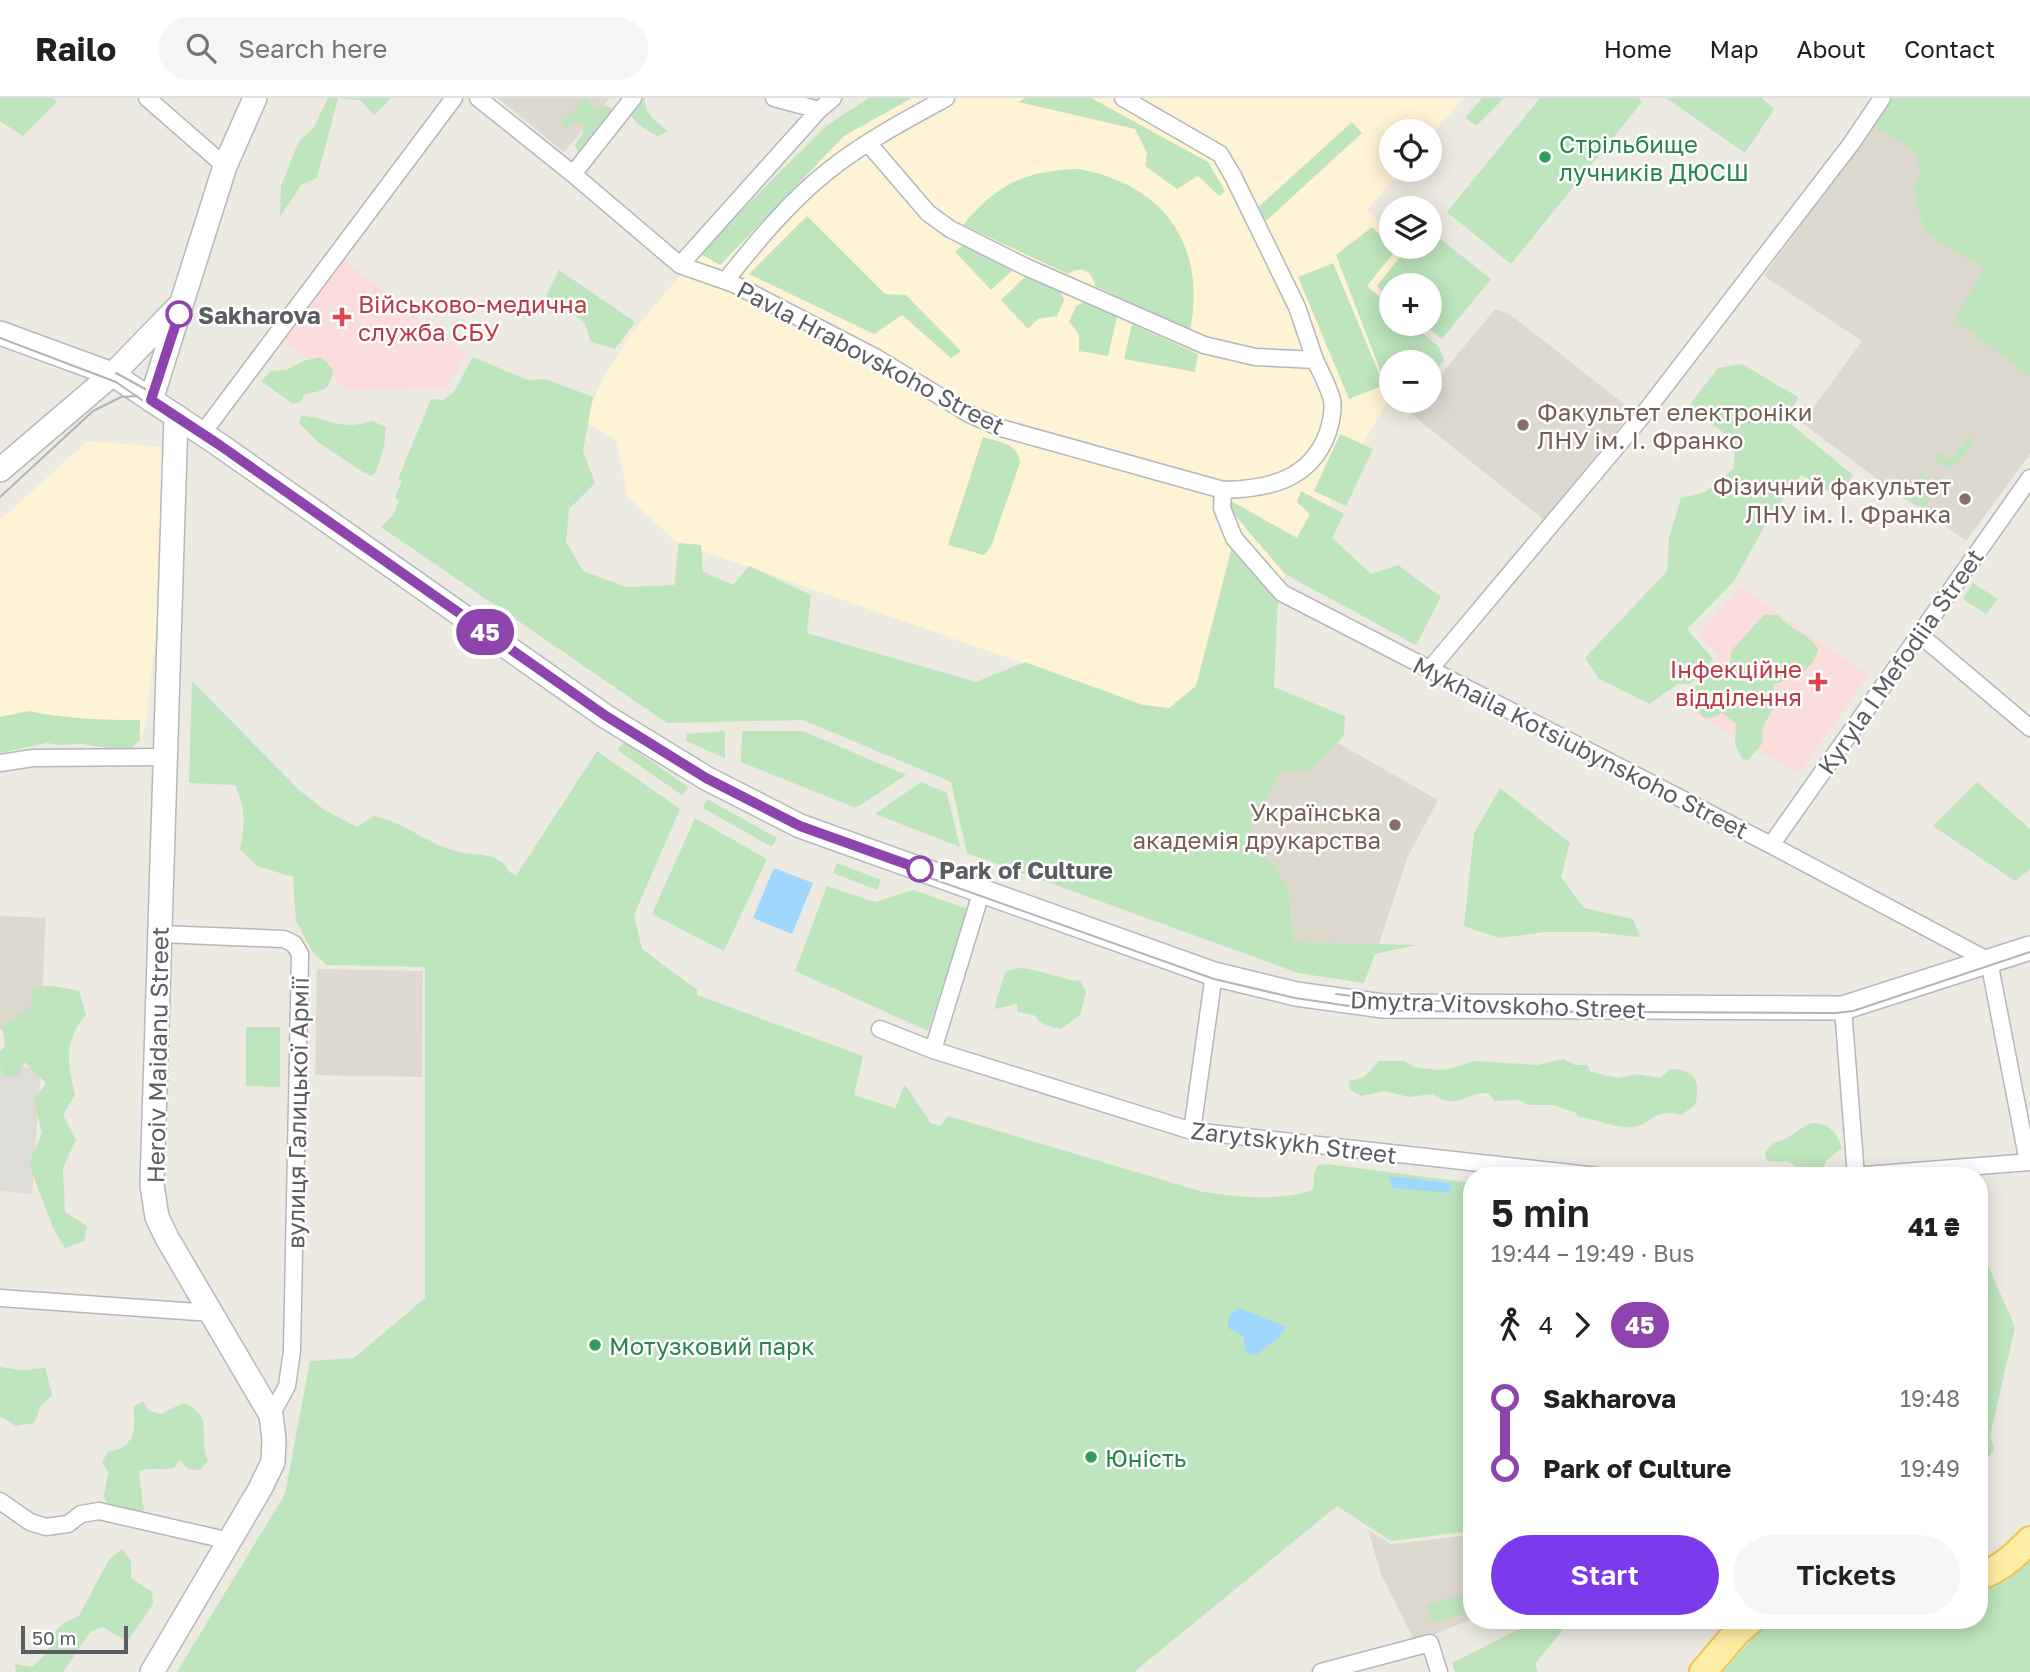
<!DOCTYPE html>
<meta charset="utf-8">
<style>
body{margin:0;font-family:"Golos Text",sans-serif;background:#f6f6f6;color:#202124;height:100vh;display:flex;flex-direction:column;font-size:26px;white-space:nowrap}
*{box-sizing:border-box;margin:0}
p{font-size:23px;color:#757577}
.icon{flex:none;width:38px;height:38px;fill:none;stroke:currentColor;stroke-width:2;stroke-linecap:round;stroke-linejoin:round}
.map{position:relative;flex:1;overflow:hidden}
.drawer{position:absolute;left:1463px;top:1069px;width:525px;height:462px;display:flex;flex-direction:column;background:#fff;border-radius:28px;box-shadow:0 4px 18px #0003}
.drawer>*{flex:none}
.badge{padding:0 14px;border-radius:23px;font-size:24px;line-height:46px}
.buttons{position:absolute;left:1379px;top:21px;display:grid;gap:14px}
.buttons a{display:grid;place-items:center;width:63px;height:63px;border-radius:50%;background:#fff;box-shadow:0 4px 18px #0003;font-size:35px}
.scale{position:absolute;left:21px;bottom:18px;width:107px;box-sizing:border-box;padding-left:7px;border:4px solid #5a5e62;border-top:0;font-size:19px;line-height:24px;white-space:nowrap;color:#5a5e62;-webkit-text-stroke:5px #fff;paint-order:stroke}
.map>.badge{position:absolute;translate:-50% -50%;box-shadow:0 0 0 4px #fff}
.legs{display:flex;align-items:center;gap:10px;height:77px;padding:0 28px;font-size:23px}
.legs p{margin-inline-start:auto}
.head{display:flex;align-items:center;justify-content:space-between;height:119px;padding:0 28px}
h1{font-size:38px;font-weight:600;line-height:52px}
.primary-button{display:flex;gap:14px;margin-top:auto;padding:14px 28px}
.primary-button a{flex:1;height:80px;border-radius:42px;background:#7c3aed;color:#fff;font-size:28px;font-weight:600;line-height:80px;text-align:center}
.primary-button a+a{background:#f6f6f6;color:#202124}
ul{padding:0 28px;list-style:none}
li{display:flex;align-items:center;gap:24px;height:70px;font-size:26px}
li i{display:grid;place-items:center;width:10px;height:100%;margin:0 9px;background:currentColor}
li i::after{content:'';width:18px;height:18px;margin:-9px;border:5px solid;border-radius:50%;background:#fff}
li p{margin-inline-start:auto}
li:first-child i{background:linear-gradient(#0000 50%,currentColor 0)}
li:last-child i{background:linear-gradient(currentColor 50%,#0000 0)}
header{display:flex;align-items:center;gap:42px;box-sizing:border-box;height:98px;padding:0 35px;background:#fff;border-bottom:2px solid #e0e0e0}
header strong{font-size:33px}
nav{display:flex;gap:38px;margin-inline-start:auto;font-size:24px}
.search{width:490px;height:63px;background:#f6f6f6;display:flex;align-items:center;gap:18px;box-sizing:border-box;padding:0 24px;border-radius:38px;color:#757577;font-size:26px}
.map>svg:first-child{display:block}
.commercial{fill:#fef3d5}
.industrial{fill:#dedcd6}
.education{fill:#ddd9cf}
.medical{fill:#fbdedc}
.green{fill:#bee5bd}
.water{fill:#9fd7ff}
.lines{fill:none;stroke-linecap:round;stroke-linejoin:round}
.minor-casing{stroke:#b4b7bc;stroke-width:19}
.secondary-casing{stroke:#b5b8be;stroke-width:26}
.primary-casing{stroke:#f1c256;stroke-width:30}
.minor{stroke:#fff;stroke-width:16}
.secondary{stroke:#fff;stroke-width:23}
.primary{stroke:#ffeea4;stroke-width:26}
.tram{stroke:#b2b3b3;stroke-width:2}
.line-1-casing{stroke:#fff;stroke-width:16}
.line-1{stroke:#8e44ad;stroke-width:10}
.leisure-dot{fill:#2e9e5b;stroke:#fff;stroke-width:2.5}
.stop-1-dot{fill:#fff;stroke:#8e44ad;stroke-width:3.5}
.health-dot{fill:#e0444e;stroke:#fff;stroke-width:2.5}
.education-dot{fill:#8d6e63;stroke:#fff;stroke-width:2.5}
.labels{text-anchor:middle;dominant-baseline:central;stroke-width:5;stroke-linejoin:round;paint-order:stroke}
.leisure-label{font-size:24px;fill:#27864d;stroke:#fff;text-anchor:start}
.health-label{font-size:24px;fill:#be3a42;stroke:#fff;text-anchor:start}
.stop-label{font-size:24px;font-weight:bold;fill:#5a5e62;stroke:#fff;text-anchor:start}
.street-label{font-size:24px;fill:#5a5e62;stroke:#fff}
.education-label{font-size:24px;fill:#785e54;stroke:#fff;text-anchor:end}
</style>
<header>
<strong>Railo</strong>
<div class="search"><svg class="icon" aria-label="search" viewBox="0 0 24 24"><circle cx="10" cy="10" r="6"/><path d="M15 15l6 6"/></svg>Search here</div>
<nav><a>Home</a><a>Map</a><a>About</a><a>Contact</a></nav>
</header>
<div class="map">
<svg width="2030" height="1574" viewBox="0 0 2030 1574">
<rect width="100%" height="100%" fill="#edeae1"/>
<path class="commercial" d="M 912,0 L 1463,0 L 1430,39 L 1430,33 L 1391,33 L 1391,72 L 1402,72 L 1367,112 L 1391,134 L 1391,149 L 1408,149 L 1377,188 L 1401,264 L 1391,264 L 1391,296 L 1298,462 L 1196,588 L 1169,610 L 1143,607 L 675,443 L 628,399 L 616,342 L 584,323 L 603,281 L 631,236 L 699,155 L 721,167 L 844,38 Z
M 88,343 L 159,349 L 162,354 L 157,525 L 146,624 L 141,640 L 0,640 L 0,422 Z"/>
<path class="industrial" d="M 0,968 L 41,970 L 32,1096 L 0,1093 Z"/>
<path class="education" d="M 498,0 L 610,0 L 564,54 Z
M 2030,0 L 2030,356 L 1966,443 L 1925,413 L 1901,399 L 1802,325 L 1862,243 L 1764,178 L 1873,27 Z
M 1495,211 L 1509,216 L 1534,235 L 1633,313 L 1544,422 L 1410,315 L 1419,303 L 1430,303 L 1430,290 Z
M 1338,645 L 1438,702 L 1408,758 L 1379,846 L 1294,844 L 1288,788 L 1250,735 L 1280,673 L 1311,672 Z
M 0,818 L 46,820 L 40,934 L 0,931 Z
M 317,871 L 423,873 L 422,979 L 315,977 Z
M 1368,1432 L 1391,1446 L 1472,1437 L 1472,1521 L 1415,1544 L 1381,1476 Z"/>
<path class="medical" d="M 340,160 L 467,256 L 445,290 L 348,292 L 280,239 Z
M 1740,489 L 1868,577 L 1799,676 L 1682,608 L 1718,557 L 1698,537 Z"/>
<path class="green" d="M 0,0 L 53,0 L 57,4 L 23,38 L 0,23 Z
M 328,0 L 392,0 L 374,17 L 360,2 L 338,0 L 317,80 L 301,87 L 280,119 L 281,88 L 299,43 L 314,29 Z
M 585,0 L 588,0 L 593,11 L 603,7 L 611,10 L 608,24 L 579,58 L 575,47 L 582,37 L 584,26 L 574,25 L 566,31 L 560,26 Z
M 625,0 L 645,0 C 644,16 657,24 668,33 L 657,38 C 637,26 631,24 625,0 Z
M 869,0 L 912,0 L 844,38 L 720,167 L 699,155 L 826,28 Z
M 1025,0 L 1091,0 L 1208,64 L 1225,93 L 1219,98 L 1198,78 L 1177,91 L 1145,68 L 1147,55 L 1135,31 L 1019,4 Z
M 1482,0 L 1504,0 L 1476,28 L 1465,20 Z
M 1540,0 L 1638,0 L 1642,4 L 1511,166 L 1447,114 Z
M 1666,0 L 1762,0 L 1774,11 L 1745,55 Z
M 1889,0 L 2030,0 L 2030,278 L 1954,222 L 1984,170 L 1925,135 L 1913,90 L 1921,77 L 1914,53 L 1873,27 Z
M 1352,24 L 1362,35 L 1266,123 L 1255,112 Z
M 1079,71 C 1165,87 1207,148 1190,233 L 1095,188 C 1093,173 1081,167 1068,176 L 963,127 C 996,86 1028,72 1079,71 Z
M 807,118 L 885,196 L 906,197 L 961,253 L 951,260 L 902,217 L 874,236 L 749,176 Z
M 1372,129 L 1396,152 L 1367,188 L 1391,209 L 1391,226 L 1412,226 L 1439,249 L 1444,262 L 1430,280 L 1430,264 L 1391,264 L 1391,301 L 1336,157 Z
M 1430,133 L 1491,181 L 1442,241 L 1423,226 L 1430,226 L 1430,187 L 1391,187 L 1391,200 L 1377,188 L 1408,149 L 1430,149 Z
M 963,147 L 1014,171 L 991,192 L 955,154 Z
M 1333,165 L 1384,287 L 1349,301 L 1298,179 Z
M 559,172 L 635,224 L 615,251 L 591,244 L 584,224 L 546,198 Z
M 1027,177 L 1060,192 L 1064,202 L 1057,218 L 1038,221 L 1028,231 L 1001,202 Z
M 1085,204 L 1117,219 L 1108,258 L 1079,253 L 1079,236 L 1069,224 L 1076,208 Z
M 1132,226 L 1198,256 L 1195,274 L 1124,261 Z
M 321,259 L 333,271 C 329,295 324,291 304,297 L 301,304 L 293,306 L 261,283 L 271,273 L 288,271 L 303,263 Z
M 473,259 L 528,282 L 545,281 L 593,299 L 583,353 L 595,385 L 569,411 L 566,444 L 583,473 L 626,489 L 674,487 L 679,445 L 701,447 L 703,474 L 733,487 L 749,468 L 811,497 L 807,535 L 976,584 L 1025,564 L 1143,607 L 1169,610 L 1196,588 L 1233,445 L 1278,501 L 1274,589 L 1345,618 L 1344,638 L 1311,672 L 1280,673 L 1250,735 L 1288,788 L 1294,844 L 1416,847 L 1375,856 L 1364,885 L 1298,875 L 967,755 L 951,684 L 803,622 L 667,625 L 381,429 L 393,417 L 399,403 L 395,399 L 402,383 L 398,381 L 431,301 L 443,302 L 454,294 Z
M 1742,266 L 1798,299 L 1787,323 L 1853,377 L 1839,399 L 1801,377 L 1768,422 L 1734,483 L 1687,531 L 1713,561 L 1691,586 L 1678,586 L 1649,606 L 1599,581 L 1585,560 L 1667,473 L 1669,440 L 1681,400 L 1705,394 L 1734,370 L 1735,343 L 1688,309 L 1718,270 Z
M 304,318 C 333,321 340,333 372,323 L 386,329 L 384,349 L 376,374 L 371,378 L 363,374 L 318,344 L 299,325 L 301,319 Z
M 1340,336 L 1373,351 L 1346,408 L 1314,393 Z
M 983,339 C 998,344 1018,345 1020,364 L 991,449 L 984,457 L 948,447 Z
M 1968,339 L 1976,344 L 1950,371 L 1934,361 L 1940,354 L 1950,362 Z
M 1923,374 L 1934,395 L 1923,410 L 1903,399 Z
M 1301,393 L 1344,416 L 1332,440 L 1371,476 L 1398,467 L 1441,499 L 1416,547 L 1285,476 L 1232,414 L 1231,403 L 1297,440 L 1310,416 L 1297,404 Z
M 1973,485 L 1998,501 L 1986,516 L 1963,501 Z
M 1764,517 L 1778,517 C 1791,533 1804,531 1818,551 C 1813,575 1793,579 1773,587 L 1777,603 L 1762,631 L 1763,645 L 1748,662 L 1742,661 L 1735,646 L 1736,626 L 1722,615 L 1712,620 L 1703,619 L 1689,602 C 1694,580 1711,578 1729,571 L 1731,553 Z
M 192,583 L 299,692 L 326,713 L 357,729 L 374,718 C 404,724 429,747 459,754 C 474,758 488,754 501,764 C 508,769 507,774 516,778 L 597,653 L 680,711 L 634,817 L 642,851 L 697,892 L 697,897 L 863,958 L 854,997 L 895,1010 L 905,987 L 931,1025 L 940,1028 L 948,1018 L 1203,1094 C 1241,1099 1276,1104 1313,1092 L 1314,1074 L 1318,1067 L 1327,1066 L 1472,1085 L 1472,1433 L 1391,1443 L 1337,1408 L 1134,1574 L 177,1574 L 285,1396 L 310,1263 L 354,1260 L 425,1200 L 425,869 L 327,867 L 313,855 L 296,823 L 293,779 L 257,768 L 240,752 C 245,726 246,712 235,687 L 189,685 Z
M 29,613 C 66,621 103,622 140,622 L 140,642 L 130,651 L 119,652 L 82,646 L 59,647 L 47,645 L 0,655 L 0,619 Z
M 725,633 L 725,660 L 686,643 L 687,636 Z
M 742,633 L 803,633 L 906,677 L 856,710 L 741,664 Z
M 624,644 L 688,689 L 682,697 L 617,652 Z
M 921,684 L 947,695 L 960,749 L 875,716 Z
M 1977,684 L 2030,731 L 2030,771 L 2015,783 L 1933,728 Z
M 1500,690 L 1570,745 L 1561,779 L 1584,810 L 1633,821 L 1640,839 L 1594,834 L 1544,834 L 1499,840 L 1464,828 L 1474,735 Z
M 707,701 L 777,740 L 772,749 L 703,710 Z
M 695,720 L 767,761 L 724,853 L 652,816 Z
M 837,765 L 881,782 L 877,792 L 833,775 Z
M 827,788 L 875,804 L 913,792 L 968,811 L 928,933 L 795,873 Z
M 1018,870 C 1041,871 1058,881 1080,883 L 1086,894 L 1080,917 L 1061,931 C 1049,929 1041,926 1034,917 L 1018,914 L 1017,906 L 994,911 L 1005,874 Z
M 34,888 L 54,888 L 79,893 L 86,917 C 64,941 67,967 75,997 L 63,1017 L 76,1042 L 63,1070 L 65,1114 L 87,1128 L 84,1143 L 65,1150 L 53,1130 L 29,1066 L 42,1035 L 34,1002 L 46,985 L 24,964 L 19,978 L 4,978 L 0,968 L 0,953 L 5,948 L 2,927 L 16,920 L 32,906 Z
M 246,929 L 280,929 L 280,989 L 246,988 Z
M 1564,961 L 1575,967 L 1587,967 L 1591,974 L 1618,980 L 1636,976 L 1661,980 L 1670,971 C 1696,971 1701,984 1695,1007 L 1681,1017 C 1653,1009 1652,1027 1633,1029 C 1613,1031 1597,1020 1577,1019 L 1576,1015 L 1553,1007 L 1529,1007 L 1519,1002 L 1495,1003 L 1488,995 C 1465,994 1458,1014 1433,996 L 1409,999 L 1385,993 L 1361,998 L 1350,992 L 1349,983 L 1363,980 L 1379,963 L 1404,963 L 1414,969 L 1438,972 L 1450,971 L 1473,963 L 1537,967 Z
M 1811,1025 C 1829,1025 1836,1033 1842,1050 L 1827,1062 L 1824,1069 L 1800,1071 L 1789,1064 L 1767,1063 L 1765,1056 C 1774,1040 1779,1046 1792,1037 C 1798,1032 1804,1028 1811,1025 Z
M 1979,1147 L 2015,1229 L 1990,1338 L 1994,1351 L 1979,1374 Z
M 0,1269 L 22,1272 L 45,1270 L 52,1297 L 41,1308 L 34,1325 L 16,1328 L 0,1318 Z
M 143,1303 L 149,1313 L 161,1316 L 183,1305 C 216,1317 197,1338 208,1363 L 200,1372 L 188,1371 L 180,1362 L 174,1370 C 161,1373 152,1369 139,1373 L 144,1414 L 132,1417 L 109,1409 L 104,1398 L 108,1374 L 102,1364 L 108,1354 C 134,1350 137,1332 133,1309 Z
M 122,1451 L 131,1463 L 131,1480 L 152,1494 L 153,1506 L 127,1544 L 103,1529 L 90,1534 L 63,1574 L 16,1574 L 15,1566 L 32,1569 L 48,1554 L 51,1539 L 62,1526 L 79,1518 L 108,1463 Z
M 2030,1457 L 2030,1574 L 1723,1574 L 1765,1526 L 1786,1522 L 1979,1522 L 1979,1488 L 2006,1483 Z
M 1472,1494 L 1472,1513 L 1432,1525 L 1427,1507 Z
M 1535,1523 L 1570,1523 L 1535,1566 L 1538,1574 L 1455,1574 L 1452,1565 Z"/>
<path class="water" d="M 774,770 L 813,785 L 792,836 L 753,820 Z
M 1388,1078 L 1451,1085 L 1450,1095 L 1393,1090 Z
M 1239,1210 L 1286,1229 L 1278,1241 L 1254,1258 L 1245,1254 L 1244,1239 L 1228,1230 L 1229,1218 Z"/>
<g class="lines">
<defs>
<path id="minor" d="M 147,0 L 225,68
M 478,0 L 573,76 L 680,167 L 734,186 L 877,260 L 969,316 L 1001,330 L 1223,392 C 1269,391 1311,382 1328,334 C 1331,324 1334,313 1332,302 C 1329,289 1321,275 1315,262
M 774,0 L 819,12
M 868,45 L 928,115 L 950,131 L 1026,169 L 1204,247 L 1255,259 L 1315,262 L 1297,209 L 1233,78 L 1220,56 L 1123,0
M 573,76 L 633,0
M 680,167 L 819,12 L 833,0
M 726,182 C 757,143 789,104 828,73 C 864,44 906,22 946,0
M 202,336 L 454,0
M 1223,392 L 1222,410 L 1234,440 L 1282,495 L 1771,747 L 1989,863 L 2028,1064
M 1919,536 L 2030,630
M 1430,571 L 1639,322 L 1851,46 L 1882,0
M 0,665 L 33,660 L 166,659
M 1771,747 L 2030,380
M 160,836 L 284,841 L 294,846 L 300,856 L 292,1253 L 287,1288 L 271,1317
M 1843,910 L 1856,1078
M 880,931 L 933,952 L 1192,1033 L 1597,1078
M 933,952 L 982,792
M 1192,1033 L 1214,876
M 1853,1078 L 2030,1064
M 0,1200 L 212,1215
M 0,1403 L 30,1424 L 46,1429 L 68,1426 L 81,1416 L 99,1413 L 230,1443
M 1321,1574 L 1430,1545 L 1439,1574"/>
<path id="secondary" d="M 0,235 L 112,276 L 218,346 L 605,618 L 706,680 L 800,728 L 1214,876 L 1296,896 L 1383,908 L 1843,910 L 2030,850
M 151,302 L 225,68 L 255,0
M 0,372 L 115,274 L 178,209
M 152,1574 L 260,1391 L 273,1364 L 274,1342 L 271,1317 L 167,1140 L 157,1119 L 152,1087 L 176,318"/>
<path id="primary" d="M 1979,1478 C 1998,1473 2017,1456 2030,1442
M 1703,1574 L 1737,1534 L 1751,1522"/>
</defs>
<use href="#minor" class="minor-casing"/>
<use href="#secondary" class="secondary-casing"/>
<use href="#primary" class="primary-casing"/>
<use href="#minor" class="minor"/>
<use href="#secondary" class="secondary"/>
<use href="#primary" class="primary"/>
<path class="tram" d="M 0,240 L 116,284 L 603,622 L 704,686 L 798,733 L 1214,881 L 1295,900 L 1383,913 L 1836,915 L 1853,913 L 2030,854
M 116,275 L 147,292 L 609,612 L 707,674 L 802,723 L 854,741
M 0,399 L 93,313 L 121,299 L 137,298
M 1336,896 L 1384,902 L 1441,903"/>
</g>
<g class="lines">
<defs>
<path id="line-1" d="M 179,216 L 151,302 L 218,346 L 606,618 L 706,680 L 800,728 L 920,771"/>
</defs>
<use href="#line-1" class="line-1-casing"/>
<use href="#line-1" class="line-1"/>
</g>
<g class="leisure-dot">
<circle cx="1545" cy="59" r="7"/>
<circle cx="595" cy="1247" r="7"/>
<circle cx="1091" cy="1359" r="7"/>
</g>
<g class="stop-1-dot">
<circle cx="179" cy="216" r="12"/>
<circle cx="920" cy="771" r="12"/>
</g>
<g class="health-dot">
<path d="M338.5 208.5h7v7h7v7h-7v7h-7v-7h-7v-7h7z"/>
<path d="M1814.5 573.5h7v7h7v7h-7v7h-7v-7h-7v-7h7z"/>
</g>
<g class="education-dot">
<circle cx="1523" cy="327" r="7"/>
<circle cx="1965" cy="401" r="7"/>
<circle cx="1395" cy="727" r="7"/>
</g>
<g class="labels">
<g class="leisure-label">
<text x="1559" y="45">Стрільбище<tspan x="1559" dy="28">лучників ДЮСШ</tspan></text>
<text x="609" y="1247">Мотузковий парк</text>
<text x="1105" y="1359">Юність</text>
</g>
<g class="health-label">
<text x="358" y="205">Військово-медична<tspan x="358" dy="28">служба СБУ</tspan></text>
<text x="1802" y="570" text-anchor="end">Інфекційне<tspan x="1802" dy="28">відділення</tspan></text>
</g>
<g class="stop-label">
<text x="198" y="216">Sakharova</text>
<text x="939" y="771">Park of Culture</text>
</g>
<g class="street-label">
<text transform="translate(871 259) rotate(28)">Pavla Hrabovskoho Street</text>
<text transform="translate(1900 563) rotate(-55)">Kyryla I Mefodiia Street</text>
<text transform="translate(1581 649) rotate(27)">Mykhaila Kotsiubynskoho Street</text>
<text transform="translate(1498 906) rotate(2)">Dmytra Vitovskoho Street</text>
<text transform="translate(157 957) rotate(-89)">Heroiv Maidanu Street</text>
<text transform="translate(297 1015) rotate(-89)">вулиця Галицької Армії</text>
<text transform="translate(1294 1044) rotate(7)">Zarytskykh Street</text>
</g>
<g class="education-label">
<text x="1537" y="313" text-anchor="start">Факультет електроніки<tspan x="1537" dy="28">ЛНУ ім. І. Франко</tspan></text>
<text x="1951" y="387">Фізичний факультет<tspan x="1951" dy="28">ЛНУ ім. І. Франка</tspan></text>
<text x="1381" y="713">Українська<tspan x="1381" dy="28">академія друкарства</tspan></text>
</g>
</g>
</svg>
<div class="buttons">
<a><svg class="icon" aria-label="locate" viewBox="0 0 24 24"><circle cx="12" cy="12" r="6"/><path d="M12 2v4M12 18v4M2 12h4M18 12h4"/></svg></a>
<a><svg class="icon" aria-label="layers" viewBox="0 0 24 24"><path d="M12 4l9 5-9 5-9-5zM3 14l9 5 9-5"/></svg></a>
<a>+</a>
<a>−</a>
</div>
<div class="scale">50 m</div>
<b class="badge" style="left:485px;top:534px;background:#8e44ad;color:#fff">45</b>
<section class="drawer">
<div class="head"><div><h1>5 min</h1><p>19:44 – 19:49 · Bus</p></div><b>41 ₴</b></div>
<div class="legs"><svg class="icon" aria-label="walk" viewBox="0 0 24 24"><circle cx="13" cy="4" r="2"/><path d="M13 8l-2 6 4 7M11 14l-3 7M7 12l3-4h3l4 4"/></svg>4<svg class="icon" aria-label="forward" viewBox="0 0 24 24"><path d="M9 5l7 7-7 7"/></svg><b class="badge" style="background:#8e44ad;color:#fff">45</b></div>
<ul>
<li><i style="color:#8e44ad"></i><b>Sakharova</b><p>19:48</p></li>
<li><i style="color:#8e44ad"></i><b>Park of Culture</b><p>19:49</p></li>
</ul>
<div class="primary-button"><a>Start</a><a>Tickets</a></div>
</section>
</div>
